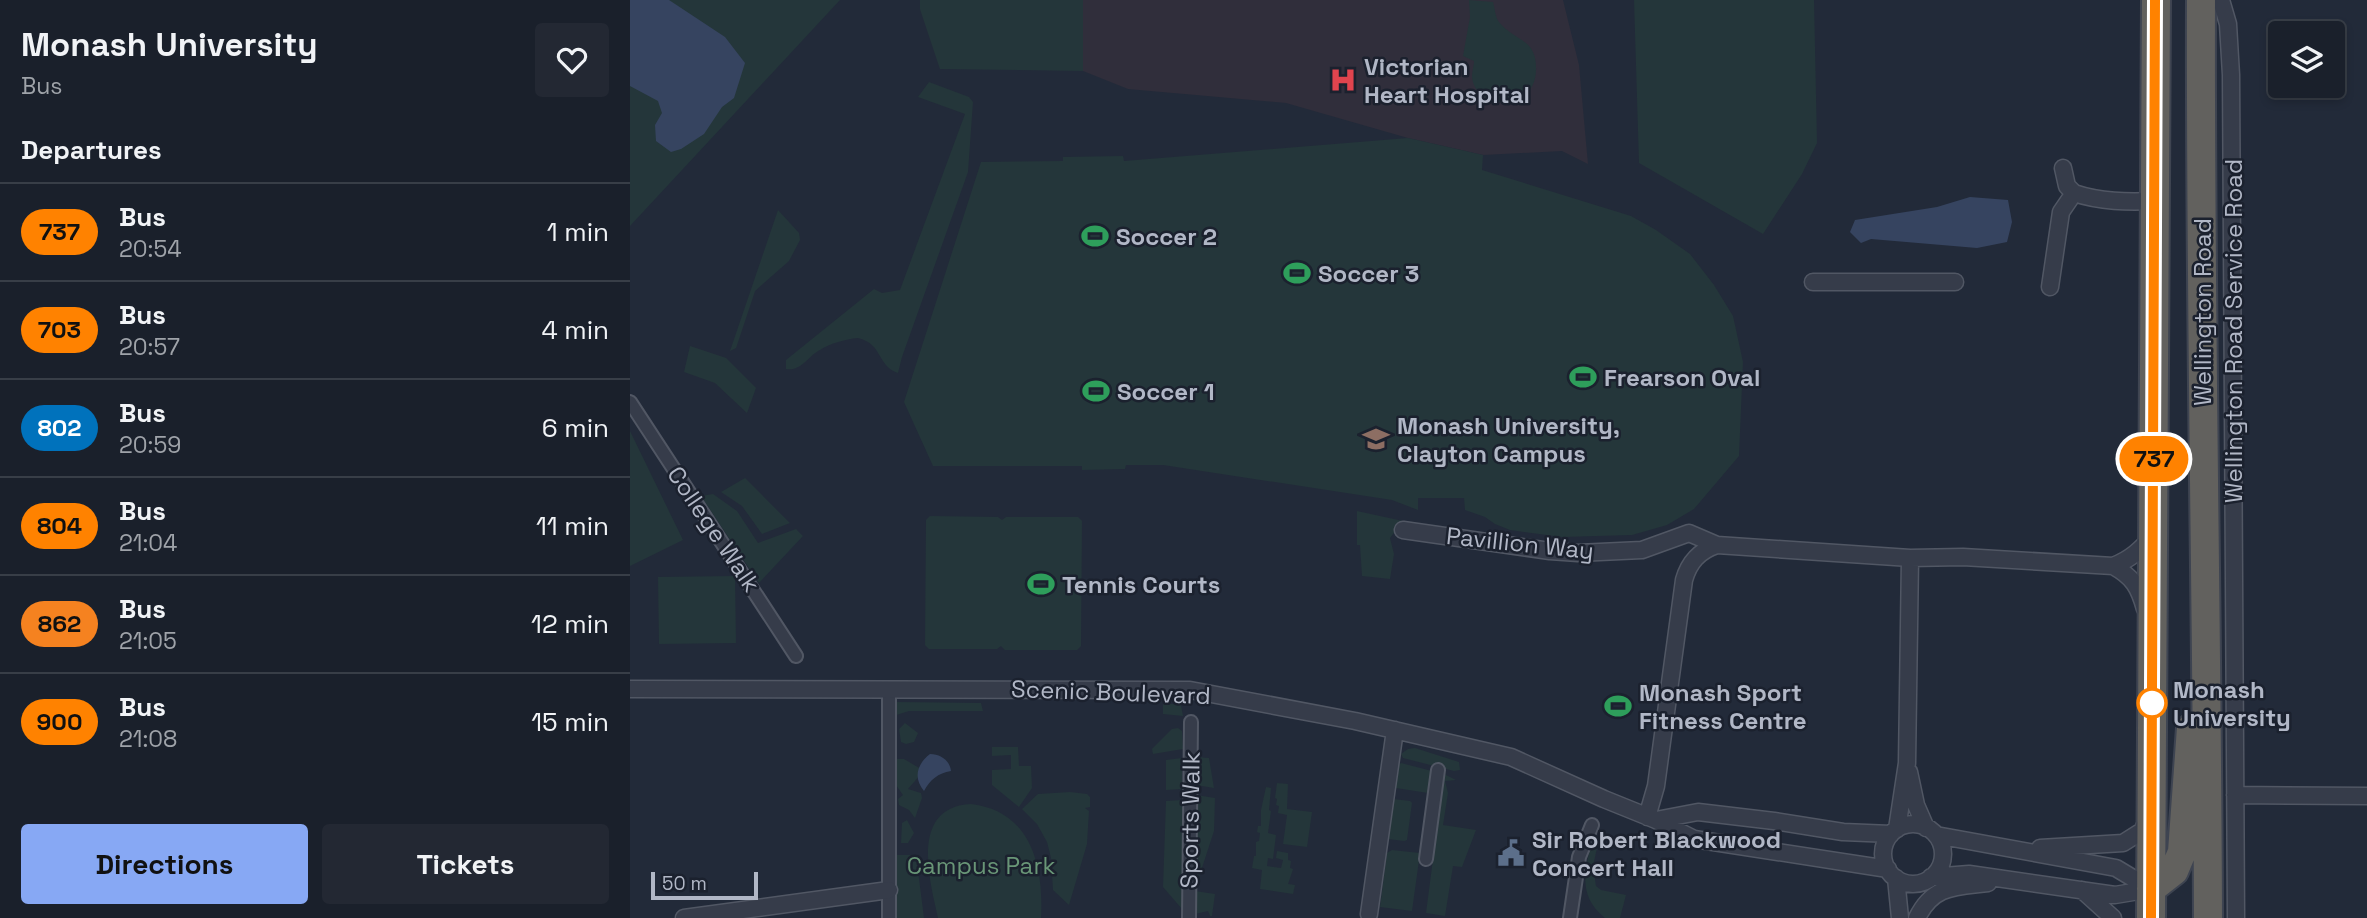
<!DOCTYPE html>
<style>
body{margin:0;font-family:"Space Grotesk",sans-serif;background:#232833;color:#f1f3f6;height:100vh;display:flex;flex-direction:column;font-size:26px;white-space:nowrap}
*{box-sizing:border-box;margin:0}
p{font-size:23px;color:#9fa3a9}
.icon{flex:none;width:38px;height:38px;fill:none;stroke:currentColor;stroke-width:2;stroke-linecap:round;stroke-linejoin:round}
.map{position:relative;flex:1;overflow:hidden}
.drawer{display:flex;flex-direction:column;background:#1a202b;width:630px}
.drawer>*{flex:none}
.badge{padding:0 14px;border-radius:23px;font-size:24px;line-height:46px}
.buttons{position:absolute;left:1638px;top:21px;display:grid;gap:14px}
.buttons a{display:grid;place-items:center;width:77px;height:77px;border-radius:7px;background:#1a202b;box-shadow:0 4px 10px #0003,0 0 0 2px #383e47;font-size:35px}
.scale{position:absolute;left:21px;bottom:18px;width:107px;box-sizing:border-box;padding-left:7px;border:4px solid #b1b7c6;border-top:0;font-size:19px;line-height:24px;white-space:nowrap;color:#b1b7c6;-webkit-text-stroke:5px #1b212e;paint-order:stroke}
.map>.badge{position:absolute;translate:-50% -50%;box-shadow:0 0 0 4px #fff}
h2{padding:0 21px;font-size:26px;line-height:63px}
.round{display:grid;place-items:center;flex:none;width:74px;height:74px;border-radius:7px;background:#232833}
.summary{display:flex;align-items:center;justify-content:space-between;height:119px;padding:0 21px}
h1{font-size:33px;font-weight:600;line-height:52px}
.action{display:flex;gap:14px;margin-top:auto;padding:14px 21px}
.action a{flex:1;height:80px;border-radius:7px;background:#87a8f4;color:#111;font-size:28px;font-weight:600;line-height:80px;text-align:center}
.action a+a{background:#232833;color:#f1f3f6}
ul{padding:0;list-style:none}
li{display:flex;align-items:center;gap:21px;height:98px;padding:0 21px;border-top:2px solid #383e47}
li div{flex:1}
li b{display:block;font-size:26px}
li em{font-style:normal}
li .badge{min-width:77px;font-weight:700;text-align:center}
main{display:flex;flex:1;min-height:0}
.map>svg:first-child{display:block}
.medical{fill:#302e3b}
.green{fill:#24363a}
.water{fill:#364460}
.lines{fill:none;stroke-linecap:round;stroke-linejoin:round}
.pedestrian-casing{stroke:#515764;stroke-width:16}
.minor-casing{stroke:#515764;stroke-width:19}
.trunk-casing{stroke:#3e4451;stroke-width:32}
.pedestrian{stroke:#363c4a;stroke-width:12}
.minor{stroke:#363c4a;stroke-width:16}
.trunk{stroke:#62615e;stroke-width:28}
.line-casing{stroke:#fff;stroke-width:16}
.line{stroke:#ff8200;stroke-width:10}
.stop-dot{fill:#fff;stroke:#ff8200;stroke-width:3.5}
.labels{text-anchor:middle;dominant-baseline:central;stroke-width:5;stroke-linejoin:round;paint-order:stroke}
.poi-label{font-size:24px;font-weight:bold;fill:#b1b7c6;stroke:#1b212e;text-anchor:start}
.street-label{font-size:24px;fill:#b1b7c6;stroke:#1b212e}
.stop-label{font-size:24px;font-weight:bold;fill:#b1b7c6;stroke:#1b212e;text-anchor:start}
.park-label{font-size:24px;fill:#699677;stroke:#1b212e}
</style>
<main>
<section class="drawer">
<div class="summary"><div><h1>Monash University</h1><p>Bus</p></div><a class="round"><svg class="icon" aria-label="heart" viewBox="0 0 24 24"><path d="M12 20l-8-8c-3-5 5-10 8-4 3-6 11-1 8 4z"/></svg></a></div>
<h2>Departures</h2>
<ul>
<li><span class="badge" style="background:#ff8200;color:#111">737</span><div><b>Bus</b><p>20:54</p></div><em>1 min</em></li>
<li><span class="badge" style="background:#ff8200;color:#111">703</span><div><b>Bus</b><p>20:57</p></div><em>4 min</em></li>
<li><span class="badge" style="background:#0072bc;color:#fff">802</span><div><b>Bus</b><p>20:59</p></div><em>6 min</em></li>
<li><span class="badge" style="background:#ff8200;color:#111">804</span><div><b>Bus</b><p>21:04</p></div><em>11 min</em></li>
<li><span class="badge" style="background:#f58220;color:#111">862</span><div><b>Bus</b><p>21:05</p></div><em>12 min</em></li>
<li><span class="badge" style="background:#ff8200;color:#111">900</span><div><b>Bus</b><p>21:08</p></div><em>15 min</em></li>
</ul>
<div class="action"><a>Directions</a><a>Tickets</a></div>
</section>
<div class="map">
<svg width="1737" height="918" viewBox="0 0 1737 918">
<rect width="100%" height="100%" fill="#222a39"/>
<path class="medical" d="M 453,0 L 933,0 L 949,65 L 958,164 L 932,151 L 853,155 L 778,138 L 656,103 L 498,89 L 453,71 Z"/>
<path class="green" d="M 0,0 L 210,0 L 0,226 Z
M 290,0 L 453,0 L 453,71 L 310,69 L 290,9 Z
M 839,0 L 863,2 C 865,8 865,17 869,22 C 885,42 907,38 906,70 C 905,114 845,110 842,77 C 842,72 844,65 844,61 L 833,56 L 840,17 Z
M 1004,0 L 1184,0 L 1187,143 L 1172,174 L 1133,234 L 1009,163 Z
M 299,82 L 339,97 L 343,102 L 338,172 L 272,357 L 268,373 C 247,366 253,344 228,338 C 215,339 199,344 190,350 C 178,356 171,372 156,369 L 156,360 L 244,289 L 252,293 L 270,290 L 335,114 L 288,97 Z
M 778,138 L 853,155 L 852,170 L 1001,216 L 1026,230 L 1060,254 L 1084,285 L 1103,316 L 1113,362 L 1109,456 L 1064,509 L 1037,525 L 1002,535 L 932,537 L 880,530 L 865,524 L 855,517 L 835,510 L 834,498 L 788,498 L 788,510 L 762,500 L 533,465 L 496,465 L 495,469 L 452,470 L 452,466 L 303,466 L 274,402 L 351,162 L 433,161 L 433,157 L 493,156 L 494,161 Z
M 148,210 L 169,233 L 170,240 L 159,261 L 125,291 L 106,348 L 100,351 Z
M 60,346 L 96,358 L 126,388 L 117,413 L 85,383 L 54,372 Z
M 0,431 L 53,540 L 0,566 Z
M 115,478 L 160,523 L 132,534 L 112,506 L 91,492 Z
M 83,494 L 107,511 L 128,543 L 166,529 L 173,536 L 129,583 L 71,496 Z
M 727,511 L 773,521 L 760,538 L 764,554 L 760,579 L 732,576 L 730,545 L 727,545 Z
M 300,516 L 368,517 L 372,520 L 376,517 L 448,517 L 452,521 L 451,646 L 447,650 L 375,650 L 371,646 L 367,649 L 299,649 L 295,645 L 296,520 Z
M 105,576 L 106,643 L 29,644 L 28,577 Z
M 266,702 L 351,703 L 353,711 L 279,711 L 263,716 Z
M 533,703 L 551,705 L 553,716 L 533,714 Z
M 275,723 L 288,733 L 284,742 L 276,744 L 271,742 L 269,729 Z
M 548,728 L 552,731 L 553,749 L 523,754 L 522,749 L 542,729 Z
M 362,747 L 388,747 L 389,766 L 401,766 L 402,788 L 389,807 L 362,785 L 362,770 L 381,769 L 381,755 L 362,756 Z
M 785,748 L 829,762 L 830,770 L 824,771 L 773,758 L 771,754 L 778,749 Z
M 566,757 L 579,758 L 584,788 L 566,785 Z
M 552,758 L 552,789 L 536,790 L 536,760 Z
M 267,759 L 274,759 L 291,769 L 291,774 L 278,789 L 291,793 L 292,798 L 285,818 L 279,810 L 269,805 L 268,799 L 273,795 L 261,778 L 262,762 Z
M 771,763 L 802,771 L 798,793 L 766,788 L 765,785 L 767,766 Z
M 814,774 L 826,780 L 815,781 L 818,793 L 813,825 L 846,830 L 832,867 L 823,866 L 815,916 L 796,913 Z
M 647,783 L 658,784 L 657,809 L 682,812 L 677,847 L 653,844 L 657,815 L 648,813 L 649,806 L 646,805 L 647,799 L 645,798 Z
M 636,787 L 641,788 L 639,810 L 641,811 L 638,833 L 646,835 L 643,859 L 638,858 L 637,866 L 651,868 L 653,860 L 646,858 L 647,851 L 658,853 L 658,860 L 661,861 L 660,868 L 663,869 L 658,884 L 665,885 L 663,894 L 630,889 L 632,870 L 622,868 L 624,856 L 626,856 L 626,842 L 629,841 L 630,833 L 627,832 L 628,826 L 631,826 L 631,810 Z
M 440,792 L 457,794 L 460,797 L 460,807 L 455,808 L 459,811 L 457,844 L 439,905 L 423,890 L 421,858 L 417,842 L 407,824 L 392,809 L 408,794 Z
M 566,795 L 585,798 L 584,831 L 569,877 L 565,877 Z
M 763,799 L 780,801 L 782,803 L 777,840 L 774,841 L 758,839 Z
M 552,800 L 552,909 L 533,887 L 536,801 Z
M 341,804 C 401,811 414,866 411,918 L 308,918 C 299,878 280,807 341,804 Z
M 277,820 L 284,833 L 278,843 L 271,843 L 272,823 Z
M 961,846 L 967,848 L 963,866 L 966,886 L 971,890 L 996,895 L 990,918 L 975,918 C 950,898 953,875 961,846 Z
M 762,850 L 790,853 L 782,911 L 750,907 L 757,853 Z
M 264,855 L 286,855 L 294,918 L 264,918 Z
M 565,891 L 585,894 L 582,916 L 580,916 L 578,911 L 565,914 Z"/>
<path class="water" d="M 0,0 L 39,0 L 95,37 L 115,63 L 104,98 L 92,107 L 74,134 L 51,149 L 41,152 L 26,141 L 25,125 L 32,113 L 28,101 L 0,86 Z
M 1340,197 L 1378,200 L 1382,222 L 1377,242 L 1347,248 L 1241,239 L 1231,243 L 1220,232 L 1225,220 L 1307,207 Z
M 300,754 C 311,754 320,761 321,771 C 308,773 300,780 294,791 C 283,778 287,764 300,754 Z"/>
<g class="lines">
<defs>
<path id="pedestrian" d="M 0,402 L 166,656
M 259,688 L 259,918
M 796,859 L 808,770
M 559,918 L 561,722
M 940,918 L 949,857 L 962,825"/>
<path id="minor" d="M 1591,0 L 1598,24 L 1601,75 L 1606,918
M 1444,193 C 1471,202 1497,202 1525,201
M 1183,282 L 1325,282
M 1420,287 L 1431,212 L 1444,193 L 1437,186 L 1433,168
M 773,530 L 920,551 L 948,553 L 1012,550 L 1059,533 L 1087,545
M 1483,566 C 1503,577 1509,587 1515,609
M 0,689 L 560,690 L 725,721 L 881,757 L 974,799 L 1026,820 L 1064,839 L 1258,869
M 1279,772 L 1286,805 L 1296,828
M 1605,795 L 1737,796
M 1017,817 L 1026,786 L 1054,580 C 1059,562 1069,551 1087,545 L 1280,558 L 1333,557 L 1483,566 C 1501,559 1510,550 1523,536
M 1026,820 L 1068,812 L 1144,821 L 1213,832 L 1261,834
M1253 854a30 30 0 1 1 60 0a30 30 0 1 1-60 0Z
M 1267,829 L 1277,763 L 1280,558
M 1306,835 L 1486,868 L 1521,889
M 1410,848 L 1493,843 L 1512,831 L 1519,817
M 1301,877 L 1339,874 L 1485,895 L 1521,889
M 1266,878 L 1270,918
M 1452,890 L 1483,918
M 739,914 L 765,730
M 54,918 L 259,890
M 1287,918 C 1303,885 1325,887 1358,883"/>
<path id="trunk" d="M 1571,0 C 1570,306 1577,612 1578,918
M 1521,889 L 1544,871 L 1552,852 L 1561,728
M 1521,918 L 1526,0"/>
</defs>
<use href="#pedestrian" class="pedestrian-casing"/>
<use href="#minor" class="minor-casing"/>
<use href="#trunk" class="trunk-casing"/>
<use href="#pedestrian" class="pedestrian"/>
<use href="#minor" class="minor"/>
<use href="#trunk" class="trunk"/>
</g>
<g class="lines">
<defs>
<path id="line" d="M 1521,918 L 1525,0"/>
</defs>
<use href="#line" class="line-casing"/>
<use href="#line" class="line"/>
</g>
<defs>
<symbol id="hospital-bare" viewBox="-9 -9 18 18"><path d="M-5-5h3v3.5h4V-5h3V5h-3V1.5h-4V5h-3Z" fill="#e0444e" stroke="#1b212e" stroke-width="2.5" paint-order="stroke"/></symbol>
<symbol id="stadium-bare" viewBox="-9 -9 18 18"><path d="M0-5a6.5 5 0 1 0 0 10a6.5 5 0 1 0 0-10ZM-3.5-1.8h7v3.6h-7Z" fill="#2e9e5b" stroke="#1b212e" stroke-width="2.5" paint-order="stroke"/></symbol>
<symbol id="university-bare" viewBox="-9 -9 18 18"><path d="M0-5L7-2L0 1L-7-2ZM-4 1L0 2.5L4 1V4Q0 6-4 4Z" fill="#8d6e63" stroke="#1b212e" stroke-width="2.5" paint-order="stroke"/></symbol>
<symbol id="civic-bare" viewBox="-9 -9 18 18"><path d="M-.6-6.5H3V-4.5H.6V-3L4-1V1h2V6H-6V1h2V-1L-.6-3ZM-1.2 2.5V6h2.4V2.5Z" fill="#5c6f8a" stroke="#1b212e" stroke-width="2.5" paint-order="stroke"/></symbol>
</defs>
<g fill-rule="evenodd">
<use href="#hospital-bare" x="694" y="61" width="38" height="38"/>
<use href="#stadium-bare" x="446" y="217" width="38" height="38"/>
<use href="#stadium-bare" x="648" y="254" width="38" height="38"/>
<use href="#stadium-bare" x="934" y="358" width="38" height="38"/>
<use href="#stadium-bare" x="447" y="372" width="38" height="38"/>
<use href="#university-bare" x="727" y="420" width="38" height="38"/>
<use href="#stadium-bare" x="392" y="565" width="38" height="38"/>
<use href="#stadium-bare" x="969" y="687" width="38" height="38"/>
<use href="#civic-bare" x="862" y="834" width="38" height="38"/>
</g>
<circle class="stop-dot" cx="1522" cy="703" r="14"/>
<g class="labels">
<g class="poi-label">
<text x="734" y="66">Victorian<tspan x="734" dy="28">Heart Hospital</tspan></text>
<text x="486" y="236">Soccer 2</text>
<text x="688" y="273">Soccer 3</text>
<text x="974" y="377">Frearson Oval</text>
<text x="487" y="391">Soccer 1</text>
<text x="767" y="425">Monash University,<tspan x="767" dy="28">Clayton Campus</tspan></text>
<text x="432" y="584">Tennis Courts</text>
<text x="1009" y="692">Monash Sport<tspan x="1009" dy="28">Fitness Centre</tspan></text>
<text x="902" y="839">Sir Robert Blackwood<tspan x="902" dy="28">Concert Hall</tspan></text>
</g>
<g class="street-label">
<text transform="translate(1572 312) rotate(-90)">Wellington Road</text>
<text transform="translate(1603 331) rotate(-90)">Wellington Road Service Road</text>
<text transform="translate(84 529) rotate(56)">College Walk</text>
<text transform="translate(890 543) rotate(6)">Pavillion Way</text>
<text transform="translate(481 692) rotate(2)">Scenic Boulevard</text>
<text transform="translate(560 820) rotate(-89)">Sports Walk</text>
</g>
<g class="stop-label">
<text x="1543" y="689">Monash<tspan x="1543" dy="28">University</tspan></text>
</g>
<g class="park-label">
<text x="351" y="865">Campus Park</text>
</g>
</g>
</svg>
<div class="buttons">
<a><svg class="icon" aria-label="layers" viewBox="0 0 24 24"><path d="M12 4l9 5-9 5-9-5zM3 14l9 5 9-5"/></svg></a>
</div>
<div class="scale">50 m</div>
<b class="badge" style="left:1524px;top:459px;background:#ff8200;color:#111">737</b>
</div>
</main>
